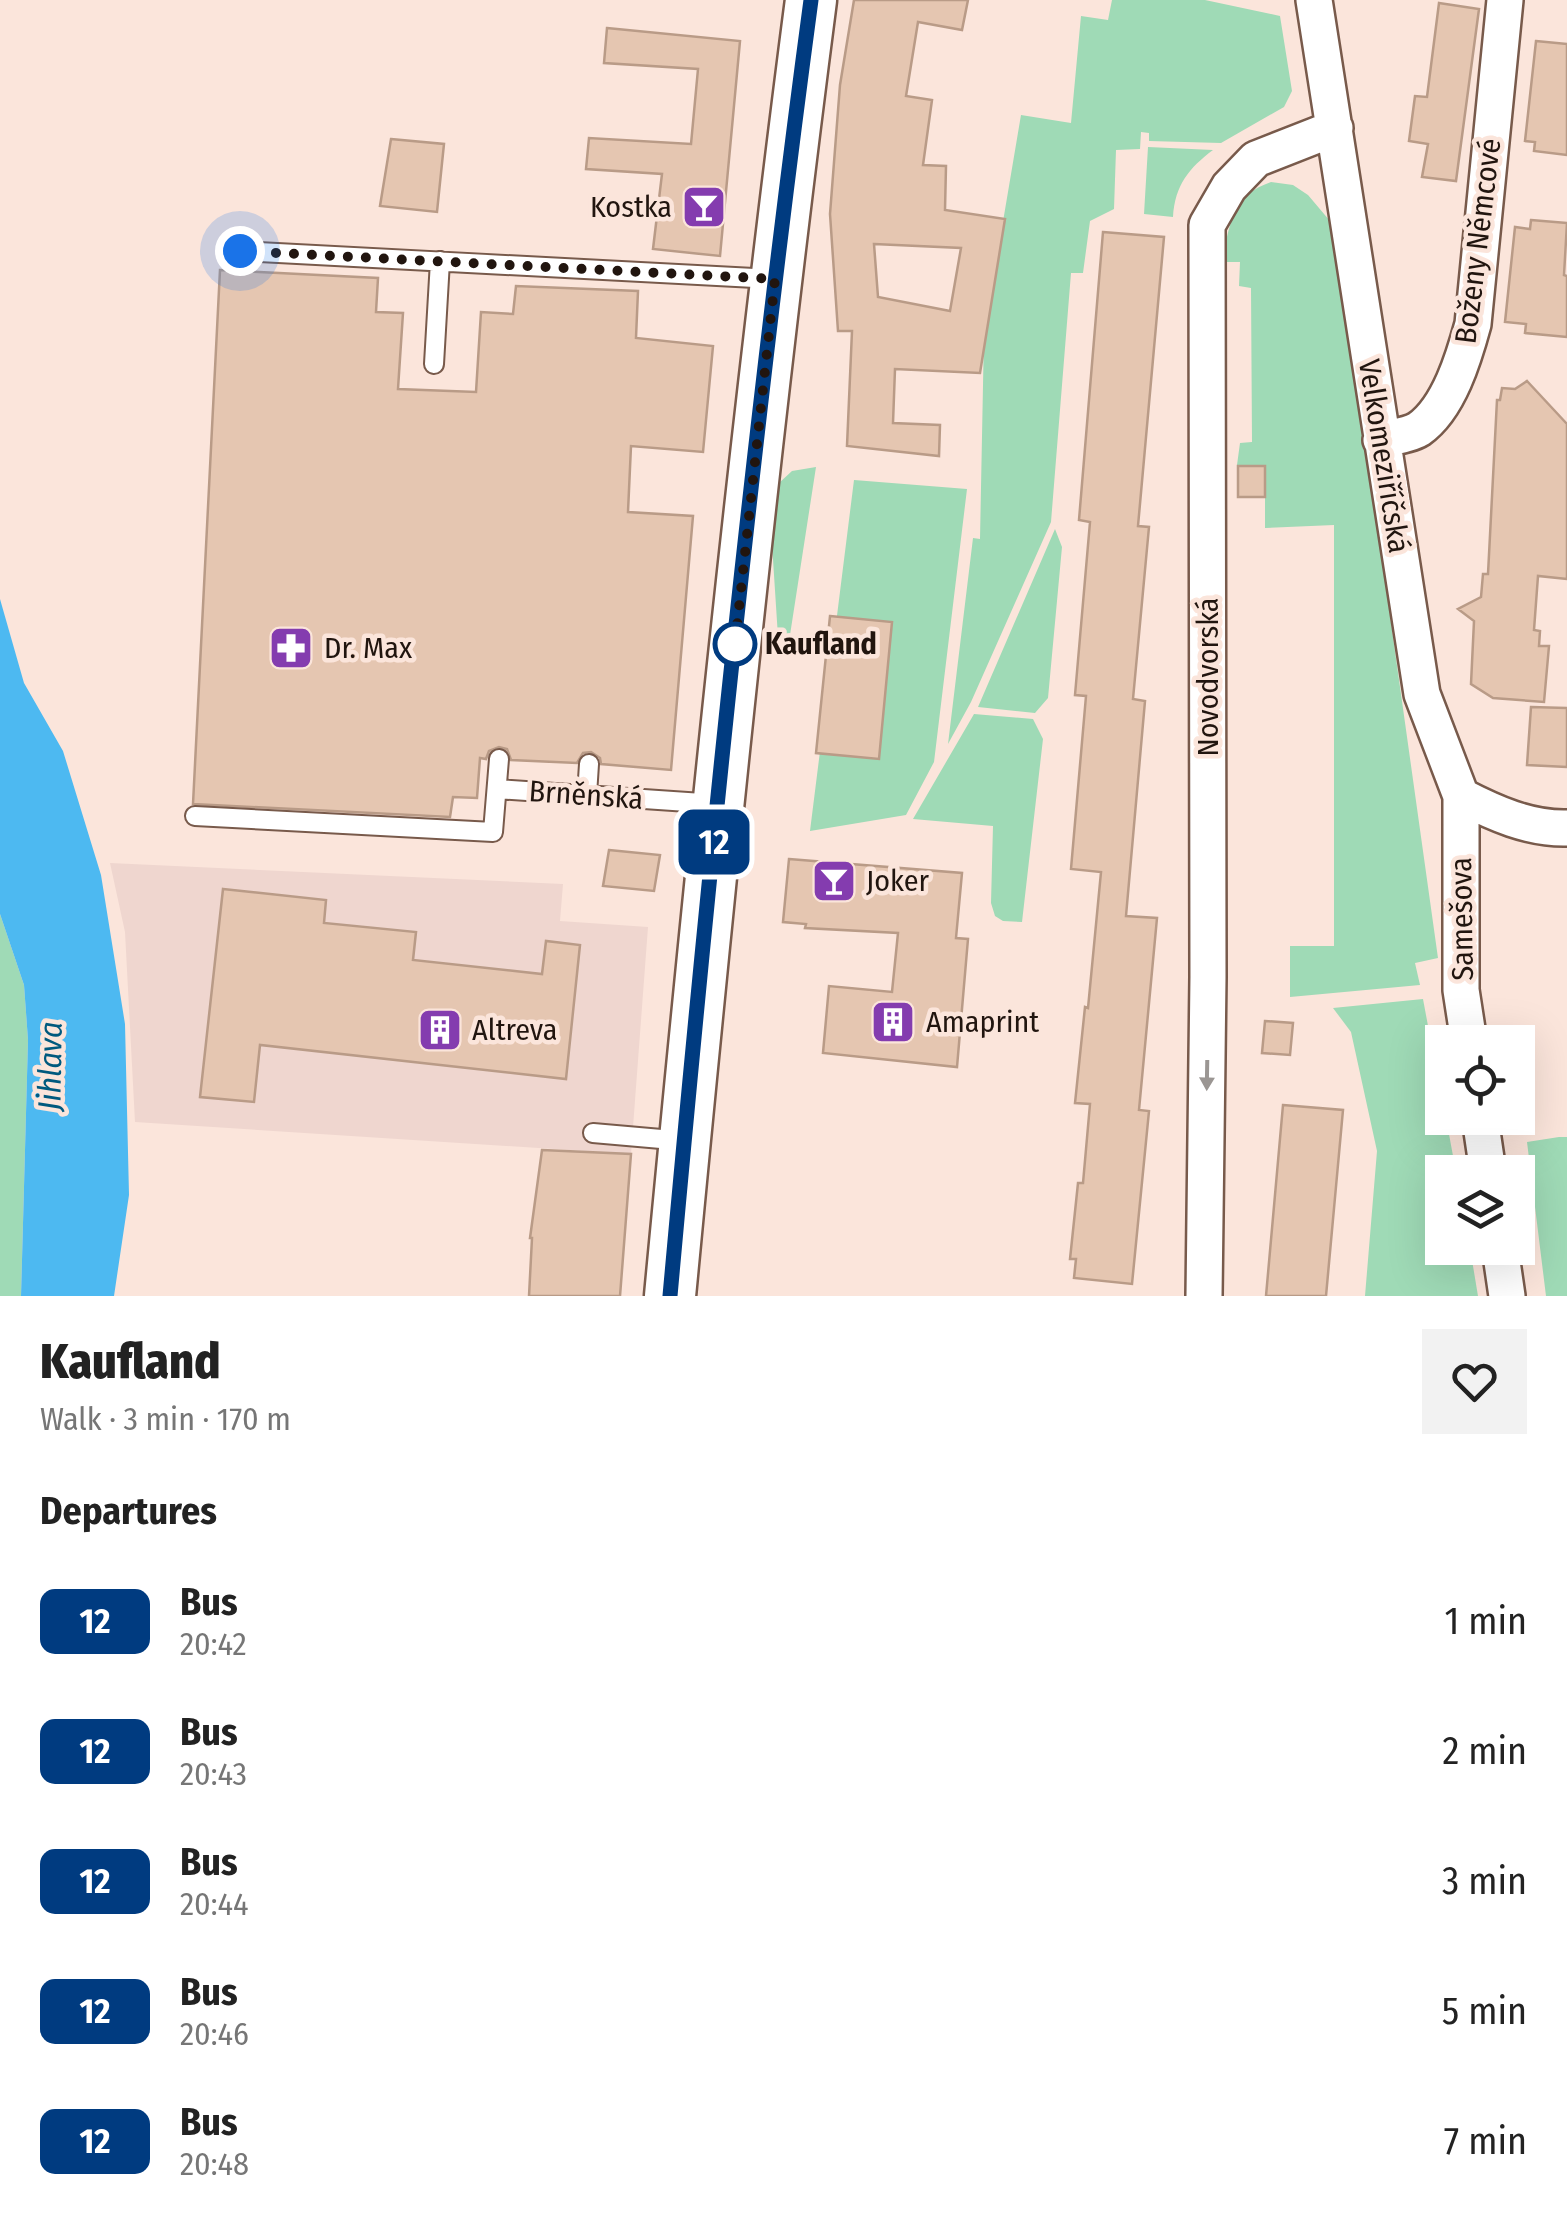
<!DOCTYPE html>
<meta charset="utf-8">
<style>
body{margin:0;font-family:"Fira Sans Condensed",sans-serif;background:#f2f2f2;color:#222;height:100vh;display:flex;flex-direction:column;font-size:38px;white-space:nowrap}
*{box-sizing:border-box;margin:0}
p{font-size:32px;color:#767676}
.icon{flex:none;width:55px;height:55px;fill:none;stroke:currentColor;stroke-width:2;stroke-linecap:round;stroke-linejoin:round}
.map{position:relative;height:1296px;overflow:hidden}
.details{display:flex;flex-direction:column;background:#fff;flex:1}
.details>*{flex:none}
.badge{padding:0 20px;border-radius:15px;font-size:35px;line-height:65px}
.fabs{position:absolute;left:1425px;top:1025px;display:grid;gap:20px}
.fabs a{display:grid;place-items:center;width:110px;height:110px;border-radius:0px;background:#fff;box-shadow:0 10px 40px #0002;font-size:50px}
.you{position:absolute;width:50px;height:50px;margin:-25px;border:8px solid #fff;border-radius:50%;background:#1a73e8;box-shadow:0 0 0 15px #1a73e833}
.map>.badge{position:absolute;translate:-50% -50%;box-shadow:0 0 0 5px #fff}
h2{padding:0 40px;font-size:38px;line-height:90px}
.round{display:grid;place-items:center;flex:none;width:105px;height:105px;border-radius:0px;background:#f2f2f2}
.head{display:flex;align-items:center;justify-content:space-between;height:170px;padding:0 40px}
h1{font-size:48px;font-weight:800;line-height:75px}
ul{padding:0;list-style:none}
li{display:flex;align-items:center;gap:30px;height:130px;padding:0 40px}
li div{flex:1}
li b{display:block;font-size:38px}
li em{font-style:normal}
li .badge{min-width:110px;font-weight:700;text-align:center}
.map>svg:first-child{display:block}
.industrial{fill:#efd6cf}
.green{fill:#9fdab6}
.water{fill:#4db9f1}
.building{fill:#e5c6b1;stroke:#b99b87;stroke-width:2.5;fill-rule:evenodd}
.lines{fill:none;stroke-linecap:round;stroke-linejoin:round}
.lane-casing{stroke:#785a4b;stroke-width:22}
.street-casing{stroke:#785a4b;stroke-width:40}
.secondary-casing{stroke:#785a4b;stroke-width:55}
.lane{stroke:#fff;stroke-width:18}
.street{stroke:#fff;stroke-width:35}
.secondary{stroke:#fff;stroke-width:50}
.oneway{fill:#9b9693}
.line-casing{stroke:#fff;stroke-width:22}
.line{stroke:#003b80;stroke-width:15}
.walk{stroke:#21150f;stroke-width:10;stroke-dasharray:0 18}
.stop-dot{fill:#fff;stroke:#003b80;stroke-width:5}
.labels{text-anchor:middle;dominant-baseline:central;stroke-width:9;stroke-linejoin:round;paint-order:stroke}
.poi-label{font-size:30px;fill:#21150f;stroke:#fbe5db;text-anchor:start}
.street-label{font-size:30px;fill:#21150f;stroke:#fbe5db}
.stop-label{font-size:30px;font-weight:bold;fill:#21150f;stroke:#fbe5db;text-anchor:start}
.water-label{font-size:32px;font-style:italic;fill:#00597e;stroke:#fbe5db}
</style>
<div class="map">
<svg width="1567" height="1296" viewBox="0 0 1567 1296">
<rect width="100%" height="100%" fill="#fbe5db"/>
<path class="industrial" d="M 110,863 L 563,884 L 560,921 L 648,927 L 631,1154 L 135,1122 L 125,932 Z"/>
<path class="green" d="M 1112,0 L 1205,0 L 1280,16 L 1292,91 L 1284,107 L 1221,143 L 1149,141 L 1149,133 L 1141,132 L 1140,149 L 1116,150 L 1114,209 L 1090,221 L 1083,273 L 1071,273 L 1051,522 L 971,702 L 948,744 L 973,538 L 980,539 L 984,334 L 1021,115 L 1071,123 L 1081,16 L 1108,20 Z
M 1148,147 L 1213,150 C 1189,168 1175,185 1173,217 L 1144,214 Z
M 1271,182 L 1293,185 L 1308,195 L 1346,240 L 1378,530 L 1438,958 L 1415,963 L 1420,985 L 1290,997 L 1290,946 L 1334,946 L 1334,525 L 1265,528 L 1265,466 L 1237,465 L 1240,443 L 1252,442 L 1251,288 L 1239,286 L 1240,262 L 1221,262 C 1231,225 1230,196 1271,182 Z
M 816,467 L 790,635 L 778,637 L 772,544 L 779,483 L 792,471 Z
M 854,480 L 967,489 L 934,762 L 906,815 L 810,831 Z
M 1055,529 L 1062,547 L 1048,698 L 1035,713 L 978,707 Z
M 974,714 L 1033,719 L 1043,739 L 1022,922 L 1003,921 L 995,916 L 991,903 L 993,826 L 913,819 Z
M 0,914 L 24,985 L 28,1040 L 21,1296 L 0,1296 Z
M 1423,999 L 1442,1101 L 1442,1118 L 1446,1118 L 1456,1172 L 1442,1172 L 1442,1248 L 1470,1248 L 1478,1296 L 1365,1296 L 1377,1151 L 1351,1032 L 1333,1008 Z
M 1559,1137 L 1567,1137 L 1567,1296 L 1546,1296 L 1527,1142 Z"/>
<path class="water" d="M 0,599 L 24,683 L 63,751 L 101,875 L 125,1024 L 129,1195 L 114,1296 L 21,1296 L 28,1040 L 24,985 L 0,914 Z"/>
<path class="building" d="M 854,0 L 968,0 L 962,30 L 918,22 L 906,96 L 932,100 L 923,165 L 946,166 L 945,210 L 1005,219 L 980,373 L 895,369 L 893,423 L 940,425 L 939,456 L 847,446 L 852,331 L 838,331 L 830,214 L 840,85 ZM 874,244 L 961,248 L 950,311 L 878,297 Z
M 1439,3 L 1479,9 L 1456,181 L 1422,177 L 1428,144 L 1409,141 L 1415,96 L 1427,97 Z
M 607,28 L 740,41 L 720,256 L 653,249 L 662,174 L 586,169 L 589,138 L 691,144 L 698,69 L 604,63 Z
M 1536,41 L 1567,44 L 1567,155 L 1534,151 L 1535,142 L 1525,141 Z
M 391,139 L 444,144 L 437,212 L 380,206 Z
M 1531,220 L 1567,223 L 1564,275 L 1567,276 L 1567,337 L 1525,333 L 1526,324 L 1505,322 L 1515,227 L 1530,229 Z
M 1103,232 L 1164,237 L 1138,526 L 1149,527 L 1133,699 L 1145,701 L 1126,916 L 1157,918 L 1139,1110 L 1149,1111 L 1132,1284 L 1074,1278 L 1076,1259 L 1070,1259 L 1078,1183 L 1083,1183 L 1090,1104 L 1075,1103 L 1085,1007 L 1088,1008 L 1101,872 L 1071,869 L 1086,696 L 1075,695 L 1090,522 L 1079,520 Z
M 220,270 L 378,278 L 376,312 L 403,313 L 398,389 L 476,392 L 481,312 L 513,314 L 516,286 L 638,291 L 636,338 L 713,346 L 703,452 L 631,446 L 628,512 L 693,516 L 671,770 L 601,764 L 600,758 L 591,752 L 583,753 L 577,763 L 511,760 L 507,749 L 499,747 L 489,751 L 486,759 L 480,758 L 477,798 L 453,797 L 450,817 L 193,804 Z
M 1527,381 L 1567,424 L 1567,579 L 1538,576 L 1534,630 L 1540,631 L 1539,646 L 1549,646 L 1544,702 L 1493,698 L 1471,684 L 1474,621 L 1458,609 L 1481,597 L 1483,574 L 1488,574 L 1497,400 L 1500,400 L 1502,388 L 1515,389 Z
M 1238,466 L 1265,466 L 1265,497 L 1238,497 Z
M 830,616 L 892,622 L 879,759 L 816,753 Z
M 1531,707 L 1567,708 L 1567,767 L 1527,765 Z
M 609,850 L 660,855 L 654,891 L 603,886 Z
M 789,859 L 962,873 L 956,938 L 968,939 L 957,1067 L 823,1053 L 829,986 L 892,992 L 898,933 L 805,928 L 806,924 L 783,922 Z
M 223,889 L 326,900 L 324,923 L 416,932 L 413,960 L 542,974 L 546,941 L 580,945 L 566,1079 L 260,1045 L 254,1102 L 200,1097 Z
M 1265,1021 L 1293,1023 L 1290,1055 L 1262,1053 Z
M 1283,1105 L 1343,1110 L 1326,1296 L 1266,1296 Z
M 542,1150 L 631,1154 L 620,1296 L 529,1296 L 532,1238 L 530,1238 Z"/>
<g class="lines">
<defs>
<path id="lane" d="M 240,251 L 774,279
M 434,364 L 440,261
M 497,789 L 717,804
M 587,795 L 589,764
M 195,816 L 493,832 L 499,759
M 593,1133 L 684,1141"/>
<path id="street" d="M 1314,0 L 1422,694 L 1461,796 L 1461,990 L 1469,1042
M 1381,440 C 1392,437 1410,435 1419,429 C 1449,408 1464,357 1473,324 L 1505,0
M 1461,796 C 1494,813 1529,829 1567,828
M 1480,1118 L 1488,1172
M 1500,1248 L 1507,1296
M 1204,1296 L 1208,977 L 1207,225 L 1229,187 L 1256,159 L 1335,128"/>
<path id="secondary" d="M 670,1296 C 711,863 755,431 811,0"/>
</defs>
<use href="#lane" class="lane-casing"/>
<use href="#street" class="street-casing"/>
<use href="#secondary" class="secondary-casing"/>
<use href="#lane" class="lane"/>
<use href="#street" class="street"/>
<use href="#secondary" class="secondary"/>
</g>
<defs><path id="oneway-solid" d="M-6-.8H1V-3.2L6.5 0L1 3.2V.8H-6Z" transform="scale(2.5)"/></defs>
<use class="oneway" href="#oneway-solid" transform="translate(1207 1075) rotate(91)"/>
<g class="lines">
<defs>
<path id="line" d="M 670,1296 C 709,863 753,431 811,0"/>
</defs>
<use href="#line" class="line-casing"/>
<use href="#line" class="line"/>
<path class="walk" d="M 240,251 L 775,279 L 734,654 L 735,644"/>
</g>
<defs>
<symbol id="bar-square" viewBox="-11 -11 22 22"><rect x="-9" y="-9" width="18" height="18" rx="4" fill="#843caf" stroke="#fbe5db"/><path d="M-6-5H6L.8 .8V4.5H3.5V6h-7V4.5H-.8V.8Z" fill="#fff"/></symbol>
<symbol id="pharmacy-square" viewBox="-11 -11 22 22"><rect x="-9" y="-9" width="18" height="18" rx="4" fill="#843caf" stroke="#fbe5db"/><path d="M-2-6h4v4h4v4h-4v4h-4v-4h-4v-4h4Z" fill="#fff"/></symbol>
<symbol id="building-square" viewBox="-11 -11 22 22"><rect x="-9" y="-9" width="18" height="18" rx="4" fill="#843caf" stroke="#fbe5db"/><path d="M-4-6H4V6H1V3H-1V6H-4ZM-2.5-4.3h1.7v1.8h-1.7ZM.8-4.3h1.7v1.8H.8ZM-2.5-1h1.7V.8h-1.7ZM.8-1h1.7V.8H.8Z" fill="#fff"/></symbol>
</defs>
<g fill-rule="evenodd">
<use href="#bar-square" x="679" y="182" width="50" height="50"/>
<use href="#pharmacy-square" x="266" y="623" width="50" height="50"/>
<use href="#bar-square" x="809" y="856" width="50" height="50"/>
<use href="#building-square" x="868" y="997" width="50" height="50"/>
<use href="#building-square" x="415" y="1005" width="50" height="50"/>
</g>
<circle class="stop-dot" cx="735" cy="644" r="20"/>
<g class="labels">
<g class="poi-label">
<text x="672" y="207" text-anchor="end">Kostka</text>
<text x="324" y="648">Dr. Max</text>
<text x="866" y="881">Joker</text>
<text x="926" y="1022">Amaprint</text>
<text x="472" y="1030">Altreva</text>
</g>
<g class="street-label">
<text transform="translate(1478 241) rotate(-83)">Boženy Němcové</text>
<text transform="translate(1384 456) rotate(81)">Velkomeziříčská</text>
<text transform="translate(1208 677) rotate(-90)">Novodvorská</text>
<text transform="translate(586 795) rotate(4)">Brněnská</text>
<text transform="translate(1462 919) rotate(-91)">Samešova</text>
</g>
<g class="stop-label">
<text x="765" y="644">Kaufland</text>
</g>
<g class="water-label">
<text transform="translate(50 1066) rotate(-89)">Jihlava</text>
</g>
</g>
</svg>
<div class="fabs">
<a><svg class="icon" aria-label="locate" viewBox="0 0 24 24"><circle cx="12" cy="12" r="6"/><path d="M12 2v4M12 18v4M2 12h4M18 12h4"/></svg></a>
<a><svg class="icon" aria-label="layers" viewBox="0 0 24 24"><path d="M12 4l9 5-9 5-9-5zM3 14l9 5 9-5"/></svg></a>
</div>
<div class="you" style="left:240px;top:251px"></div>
<b class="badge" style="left:714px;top:842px;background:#003b80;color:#fff">12</b>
</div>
<section class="details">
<div class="head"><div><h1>Kaufland</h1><p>Walk · 3 min · 170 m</p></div><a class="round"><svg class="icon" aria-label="heart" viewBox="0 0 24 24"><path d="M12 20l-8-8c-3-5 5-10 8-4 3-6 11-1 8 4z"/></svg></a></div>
<h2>Departures</h2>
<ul>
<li><span class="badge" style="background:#003b80;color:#fff">12</span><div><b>Bus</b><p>20:42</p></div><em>1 min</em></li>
<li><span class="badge" style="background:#003b80;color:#fff">12</span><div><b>Bus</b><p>20:43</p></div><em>2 min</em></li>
<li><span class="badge" style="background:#003b80;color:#fff">12</span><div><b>Bus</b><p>20:44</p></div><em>3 min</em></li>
<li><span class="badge" style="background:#003b80;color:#fff">12</span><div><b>Bus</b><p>20:46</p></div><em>5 min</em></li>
<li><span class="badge" style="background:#003b80;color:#fff">12</span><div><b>Bus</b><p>20:48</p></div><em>7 min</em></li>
</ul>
</section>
